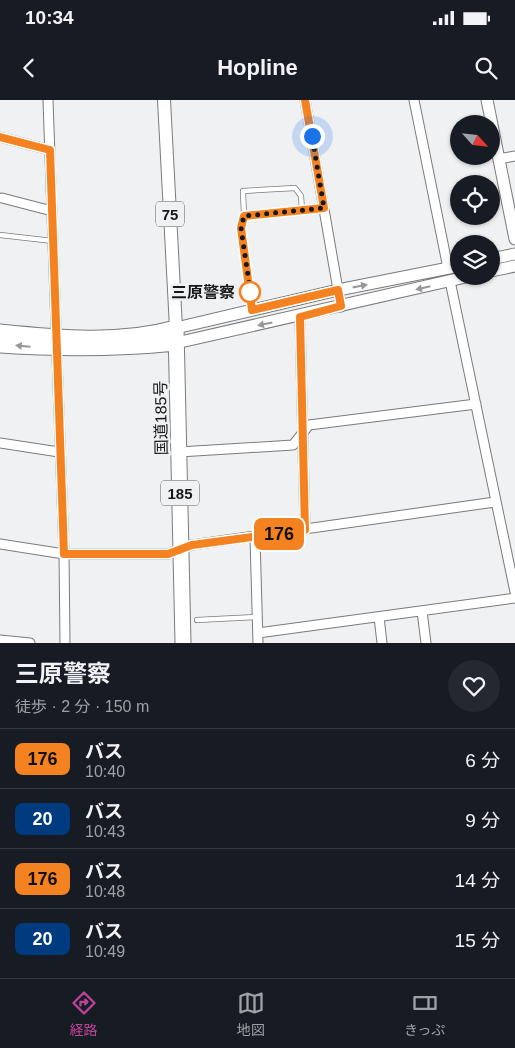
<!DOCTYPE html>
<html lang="ja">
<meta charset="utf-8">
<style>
body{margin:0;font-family:Helvetica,"Noto Sans JP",sans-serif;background:#242831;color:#f1f3f6;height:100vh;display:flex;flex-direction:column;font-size:19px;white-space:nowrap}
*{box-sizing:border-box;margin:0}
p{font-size:16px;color:#9ea1a6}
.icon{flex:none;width:28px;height:28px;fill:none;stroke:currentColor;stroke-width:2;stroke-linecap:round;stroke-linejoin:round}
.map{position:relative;height:543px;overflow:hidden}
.sheet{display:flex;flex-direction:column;background:#171b24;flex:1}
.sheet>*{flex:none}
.badge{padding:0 10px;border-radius:8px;font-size:18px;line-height:32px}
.needle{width:32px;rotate:117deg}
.tools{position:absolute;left:450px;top:15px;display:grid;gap:10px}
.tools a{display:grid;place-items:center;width:50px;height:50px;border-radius:50%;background:#171b24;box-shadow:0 1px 4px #0004;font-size:25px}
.you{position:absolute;width:25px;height:25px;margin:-12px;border:4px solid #fff;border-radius:50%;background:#1a73e8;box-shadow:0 0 0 8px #1a73e833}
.map>.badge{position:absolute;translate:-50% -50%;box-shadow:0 0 0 2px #fff}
.round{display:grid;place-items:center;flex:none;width:52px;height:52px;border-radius:26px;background:#242831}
.summary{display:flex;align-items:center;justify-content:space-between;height:85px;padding:0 15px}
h1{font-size:24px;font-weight:700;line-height:38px}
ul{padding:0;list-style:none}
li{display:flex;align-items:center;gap:15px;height:60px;padding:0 15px;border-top:1px solid #363941}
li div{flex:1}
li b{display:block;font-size:19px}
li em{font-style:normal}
li .badge{min-width:55px;font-weight:700;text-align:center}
.status{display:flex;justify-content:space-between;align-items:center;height:35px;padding:0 25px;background:#171b24;direction:ltr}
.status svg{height:14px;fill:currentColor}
header{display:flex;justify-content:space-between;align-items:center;height:65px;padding:0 15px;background:#171b24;font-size:22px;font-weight:700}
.tabs{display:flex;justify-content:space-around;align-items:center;height:70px;border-top:1px solid #363941;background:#171b24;font-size:14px;color:#9ea1a6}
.tabs a{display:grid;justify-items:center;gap:2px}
.tabs .current{color:#bc4398}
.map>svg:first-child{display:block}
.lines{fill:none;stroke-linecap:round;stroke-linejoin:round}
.lane-casing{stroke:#7a7b7d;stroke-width:6}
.street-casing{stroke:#7a7b7d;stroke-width:11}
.secondary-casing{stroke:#7a7b7d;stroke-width:13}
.primary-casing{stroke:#7a7b7d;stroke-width:14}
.highway-casing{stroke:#7a7b7d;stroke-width:17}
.lane{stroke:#fff;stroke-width:4.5}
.street{stroke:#fff;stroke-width:9}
.secondary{stroke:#fff;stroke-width:11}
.primary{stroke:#fff;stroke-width:12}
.highway{stroke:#fff;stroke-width:15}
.oneway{fill:#979797}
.line-casing{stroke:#fff;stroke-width:11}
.line{stroke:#f58220;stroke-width:8}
.walk{stroke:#171818;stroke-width:5;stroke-dasharray:0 9}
.stop-dot{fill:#fff;stroke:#f58220;stroke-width:2.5}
.labels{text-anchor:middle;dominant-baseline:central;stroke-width:5;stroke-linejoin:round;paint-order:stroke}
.shield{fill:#f0f1f3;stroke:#58595a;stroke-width:1}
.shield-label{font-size:15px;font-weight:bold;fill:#171818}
.stop-label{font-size:16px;font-weight:bold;fill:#171818;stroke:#f0f1f3;text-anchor:end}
.street-label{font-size:16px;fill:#171818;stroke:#f0f1f3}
</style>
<div class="status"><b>10:34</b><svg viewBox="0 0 49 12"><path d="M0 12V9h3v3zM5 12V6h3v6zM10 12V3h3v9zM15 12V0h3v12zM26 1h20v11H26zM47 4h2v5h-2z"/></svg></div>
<header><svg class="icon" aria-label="back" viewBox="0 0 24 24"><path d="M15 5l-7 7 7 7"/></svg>Hopline<svg class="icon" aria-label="search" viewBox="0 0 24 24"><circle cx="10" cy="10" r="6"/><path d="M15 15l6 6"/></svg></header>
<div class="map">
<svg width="515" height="543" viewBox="0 0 515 543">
<rect width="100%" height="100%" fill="#f0f1f3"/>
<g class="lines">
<defs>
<path id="lane" d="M 244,116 L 243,91 L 295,88 L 301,96 L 302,110
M 0,135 L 53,141
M 252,208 L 241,128 L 244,116 L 324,108
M 197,520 L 257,517"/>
<path id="street" d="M 48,0 L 64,454 L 65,543
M 305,0 L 341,207
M 414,0 L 448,168
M 0,37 L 50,50
M 499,59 L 515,56
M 2,98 L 52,111
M 450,181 L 515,492
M 300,217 L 305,430
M 0,343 L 59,352
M 179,352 L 293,345 L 309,325 L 476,304
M 255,438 L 258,543
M 0,444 L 64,454 L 168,454 L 192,445 L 495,402
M 422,511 L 426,543
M 379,517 L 382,543
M 258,533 L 515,498
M 0,540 L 30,543"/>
<path id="secondary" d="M 487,0 L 515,139
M 491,159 L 515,154
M 491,171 L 515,166
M 176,228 L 338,190 L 459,166
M 176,243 L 470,176"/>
<path id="primary" d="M 164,0 L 176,228"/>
<path id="highway" d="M 0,232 C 59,238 118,244 176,228 L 183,543
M 0,245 C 59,249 117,249 176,243"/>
</defs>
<use href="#lane" class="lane-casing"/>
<use href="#street" class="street-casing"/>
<use href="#secondary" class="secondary-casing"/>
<use href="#primary" class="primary-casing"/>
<use href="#highway" class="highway-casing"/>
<use href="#lane" class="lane"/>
<use href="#street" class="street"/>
<use href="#secondary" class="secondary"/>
<use href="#primary" class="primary"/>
<use href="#highway" class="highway"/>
</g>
<defs><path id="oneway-solid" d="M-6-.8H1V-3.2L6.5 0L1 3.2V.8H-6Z" transform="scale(1.25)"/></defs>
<g class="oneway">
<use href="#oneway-solid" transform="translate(360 186) rotate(-11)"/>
<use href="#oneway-solid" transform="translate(423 188) rotate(167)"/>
<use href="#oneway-solid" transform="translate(265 224) rotate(168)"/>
<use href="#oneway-solid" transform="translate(23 246) rotate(-175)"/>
</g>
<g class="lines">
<defs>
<path id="line" d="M 0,37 L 50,50 L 64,454 L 168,454 L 192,445 L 305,430 L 300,217 L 341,206 L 338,190 L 252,210 L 241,128 L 244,116 L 324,108 L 305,0"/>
</defs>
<use href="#line" class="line-casing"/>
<use href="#line" class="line"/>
<path class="walk" d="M 250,192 L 251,196 L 241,128 L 244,116 L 324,108 L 312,36"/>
</g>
<circle class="stop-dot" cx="250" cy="192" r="10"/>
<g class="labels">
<g class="shield">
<rect x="156" y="101.5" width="28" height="25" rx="4"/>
<rect x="161" y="380.5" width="38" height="25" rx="4"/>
</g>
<g class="shield-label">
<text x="170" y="114">75</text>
<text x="180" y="393">185</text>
</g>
<g class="stop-label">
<text x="235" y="192">三原警察</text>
</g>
<g class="street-label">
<text transform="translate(161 318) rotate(-91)">国道185号</text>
</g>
</g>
</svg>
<div class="tools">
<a><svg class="needle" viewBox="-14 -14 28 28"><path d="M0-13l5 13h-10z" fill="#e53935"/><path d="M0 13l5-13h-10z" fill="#9ea1a6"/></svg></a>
<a><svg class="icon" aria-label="locate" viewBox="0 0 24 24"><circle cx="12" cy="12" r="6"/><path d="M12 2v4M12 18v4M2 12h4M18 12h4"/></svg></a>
<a><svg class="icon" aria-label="layers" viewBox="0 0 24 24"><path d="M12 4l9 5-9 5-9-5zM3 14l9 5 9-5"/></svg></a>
</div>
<div class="you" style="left:312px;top:36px"></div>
<b class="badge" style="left:279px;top:434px;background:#f58220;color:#111">176</b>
</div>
<section class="sheet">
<div class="summary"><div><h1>三原警察</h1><p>徒歩 · 2 分 · 150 m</p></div><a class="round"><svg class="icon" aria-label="heart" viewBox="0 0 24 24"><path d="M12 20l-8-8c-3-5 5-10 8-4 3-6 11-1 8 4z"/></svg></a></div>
<ul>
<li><span class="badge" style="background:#f58220;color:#111">176</span><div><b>バス</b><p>10:40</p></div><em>6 分</em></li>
<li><span class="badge" style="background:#003b80;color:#fff">20</span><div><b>バス</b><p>10:43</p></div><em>9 分</em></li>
<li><span class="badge" style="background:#f58220;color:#111">176</span><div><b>バス</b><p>10:48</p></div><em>14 分</em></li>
<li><span class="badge" style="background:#003b80;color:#fff">20</span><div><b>バス</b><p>10:49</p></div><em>15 分</em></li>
</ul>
</section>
<nav class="tabs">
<a class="current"><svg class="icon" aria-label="directions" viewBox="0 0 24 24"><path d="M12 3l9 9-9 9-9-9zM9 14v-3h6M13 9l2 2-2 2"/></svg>経路</a>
<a><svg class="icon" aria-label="map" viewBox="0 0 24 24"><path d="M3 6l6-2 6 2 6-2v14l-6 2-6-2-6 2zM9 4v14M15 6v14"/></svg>地図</a>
<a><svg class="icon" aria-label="tickets" viewBox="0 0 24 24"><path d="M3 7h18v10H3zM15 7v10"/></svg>きっぷ</a>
</nav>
